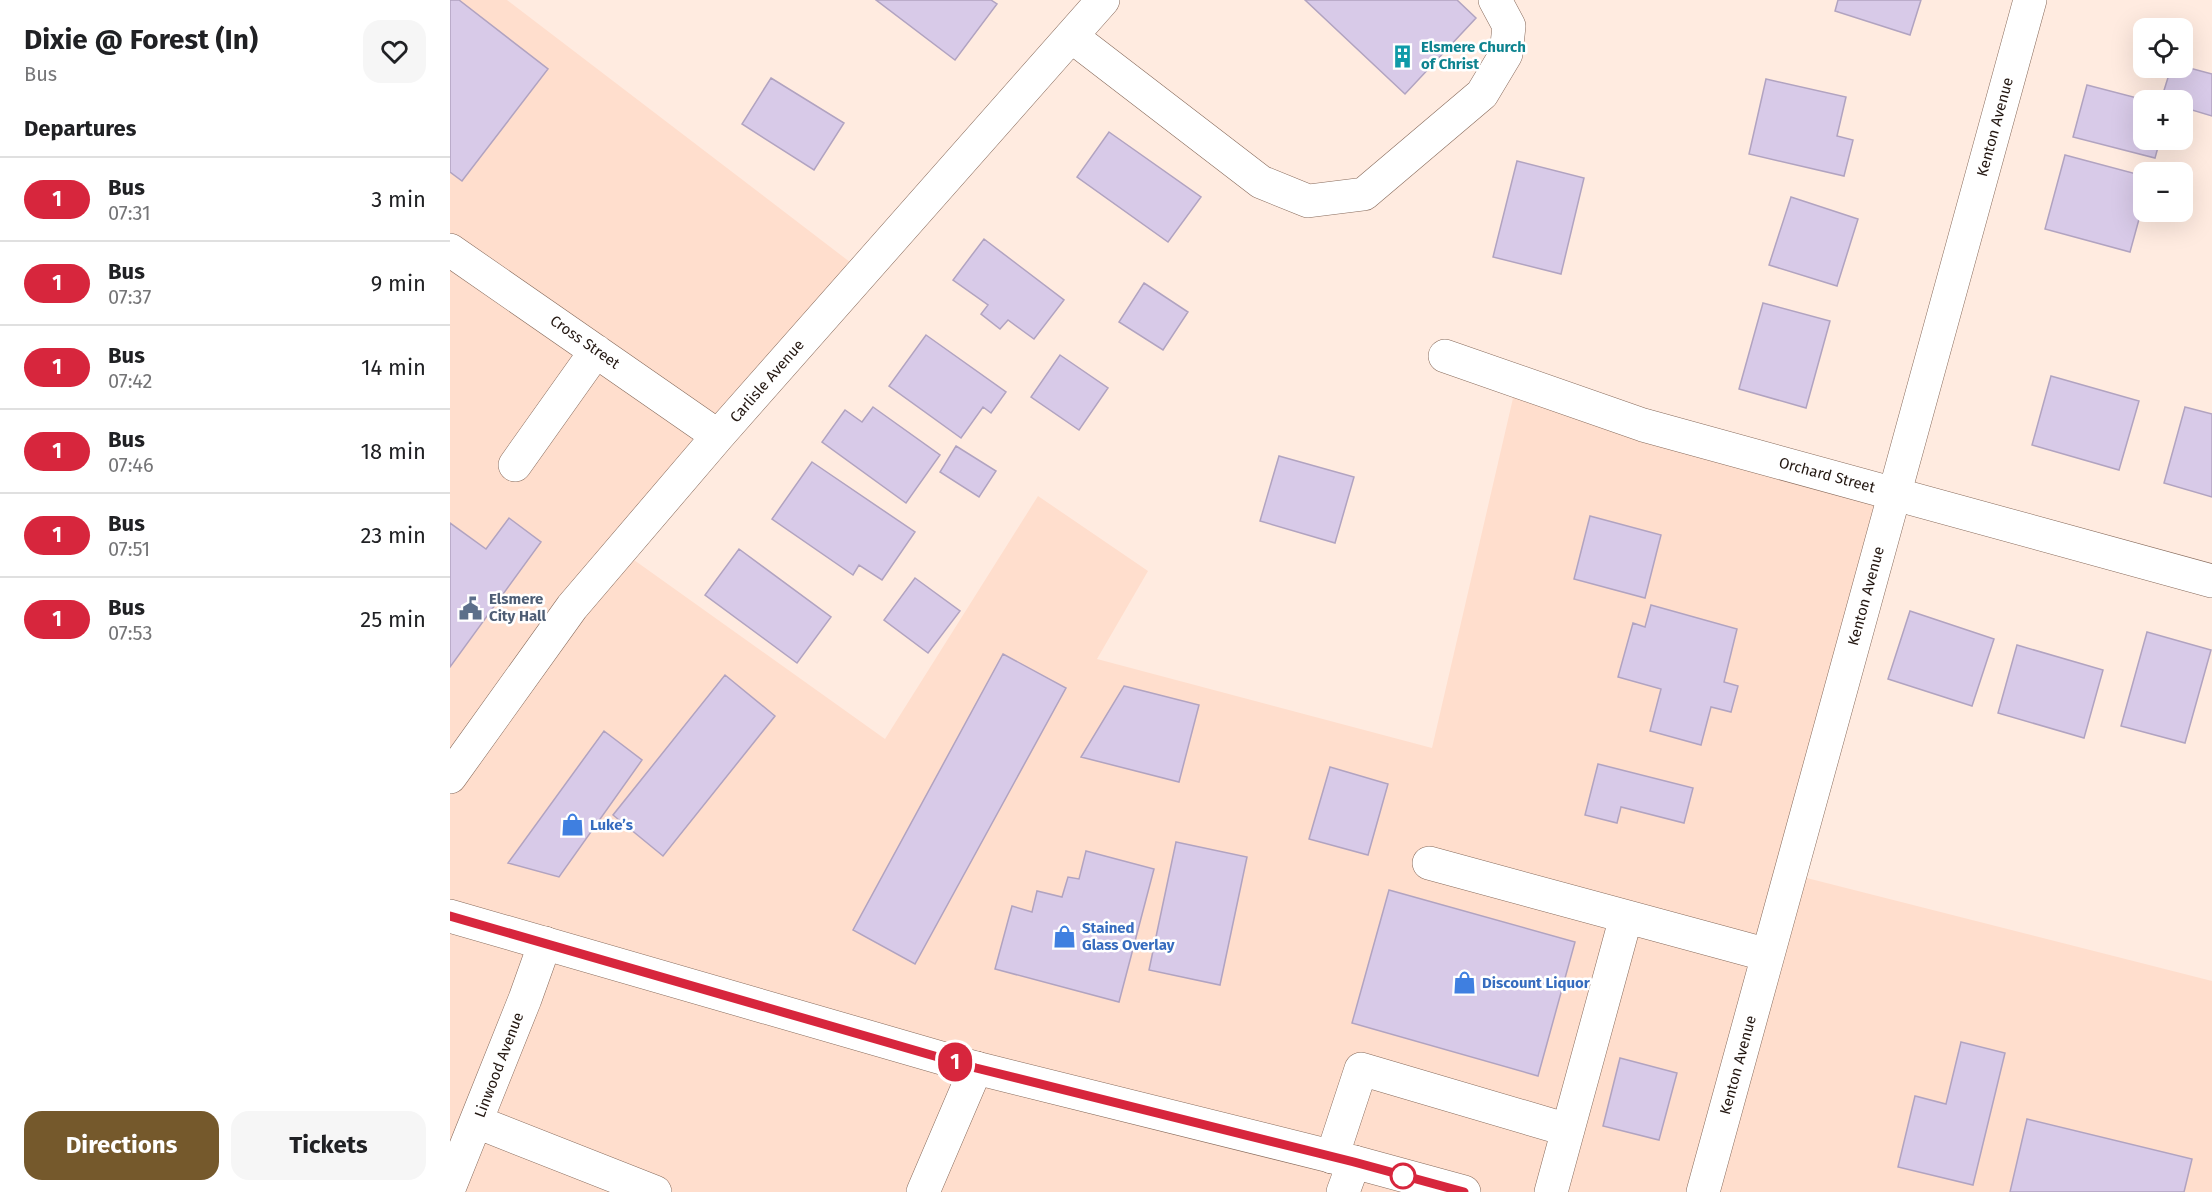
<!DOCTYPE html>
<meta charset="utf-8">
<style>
body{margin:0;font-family:"Fira Sans",sans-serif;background:#f6f6f6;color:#202124;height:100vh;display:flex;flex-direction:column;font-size:22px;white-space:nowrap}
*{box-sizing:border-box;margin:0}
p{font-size:20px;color:#757577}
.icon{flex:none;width:33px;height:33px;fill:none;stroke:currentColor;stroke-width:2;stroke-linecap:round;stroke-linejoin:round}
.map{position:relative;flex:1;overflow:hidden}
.drawer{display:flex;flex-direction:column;background:#fff;width:450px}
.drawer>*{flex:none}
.badge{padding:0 12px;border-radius:20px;font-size:21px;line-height:39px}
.tools{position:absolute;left:1683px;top:18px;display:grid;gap:12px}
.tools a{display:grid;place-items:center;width:60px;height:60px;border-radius:12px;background:#fff;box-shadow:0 6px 24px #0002;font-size:30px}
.map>.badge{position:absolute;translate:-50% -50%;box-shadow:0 0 0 3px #fff}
h2{padding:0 24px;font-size:22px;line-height:54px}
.round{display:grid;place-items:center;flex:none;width:63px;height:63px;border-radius:18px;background:#f6f6f6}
.head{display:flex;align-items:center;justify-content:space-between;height:102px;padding:0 24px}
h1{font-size:28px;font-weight:700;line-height:45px}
.button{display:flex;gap:12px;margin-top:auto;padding:12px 24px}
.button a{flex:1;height:69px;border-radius:18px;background:#75592c;color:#fff;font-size:24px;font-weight:700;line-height:69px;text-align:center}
.button a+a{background:#f6f6f6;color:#202124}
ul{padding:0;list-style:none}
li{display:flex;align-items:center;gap:18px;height:84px;padding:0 24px;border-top:2px solid #e0e0e0}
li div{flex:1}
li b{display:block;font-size:22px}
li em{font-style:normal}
li .badge{min-width:66px;font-weight:700;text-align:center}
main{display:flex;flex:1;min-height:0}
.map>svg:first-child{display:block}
.built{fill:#ffdecd}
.building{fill:#d8cae8;stroke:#b1a3c0;stroke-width:1.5}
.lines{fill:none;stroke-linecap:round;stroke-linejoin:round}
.minor-casing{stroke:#876a5b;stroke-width:34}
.major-casing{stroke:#876a5b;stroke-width:34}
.minor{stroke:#fff;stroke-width:33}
.major{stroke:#fff;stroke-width:33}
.line-casing{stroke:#fff;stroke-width:14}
.line{stroke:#d7263d;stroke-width:9}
.stop-dot{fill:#fff;stroke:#d7263d;stroke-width:3}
.labels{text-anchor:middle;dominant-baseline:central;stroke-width:5;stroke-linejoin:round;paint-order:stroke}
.culture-label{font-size:15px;font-weight:bold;fill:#0d838f;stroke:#fff;text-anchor:start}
.street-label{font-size:15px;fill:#231711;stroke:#fff}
.service-label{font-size:15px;font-weight:bold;fill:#4e5e75;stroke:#fff;text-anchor:start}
.shop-label{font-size:15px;font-weight:bold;fill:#366cbe;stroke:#fff;text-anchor:start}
</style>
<main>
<section class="drawer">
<div class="head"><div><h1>Dixie @ Forest (In)</h1><p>Bus</p></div><a class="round"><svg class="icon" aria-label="heart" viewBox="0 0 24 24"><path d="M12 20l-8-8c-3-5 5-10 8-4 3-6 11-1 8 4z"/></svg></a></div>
<h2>Departures</h2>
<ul>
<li><span class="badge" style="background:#d7263d;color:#fff">1</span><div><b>Bus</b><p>07:31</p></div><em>3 min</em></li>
<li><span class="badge" style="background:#d7263d;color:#fff">1</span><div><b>Bus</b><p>07:37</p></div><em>9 min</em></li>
<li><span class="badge" style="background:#d7263d;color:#fff">1</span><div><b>Bus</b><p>07:42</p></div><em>14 min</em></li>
<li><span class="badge" style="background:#d7263d;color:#fff">1</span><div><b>Bus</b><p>07:46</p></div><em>18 min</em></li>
<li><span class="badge" style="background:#d7263d;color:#fff">1</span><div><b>Bus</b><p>07:51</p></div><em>23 min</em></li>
<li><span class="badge" style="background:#d7263d;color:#fff">1</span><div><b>Bus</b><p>07:53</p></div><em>25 min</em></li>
</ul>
<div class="button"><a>Directions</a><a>Tickets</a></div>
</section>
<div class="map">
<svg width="1762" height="1192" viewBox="0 0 1762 1192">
<rect width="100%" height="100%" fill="#ffebe0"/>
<path class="built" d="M 0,0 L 57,0 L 413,272 L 170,550 L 435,739 L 588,496 L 698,571 L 647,659 L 982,748 L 1067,381 L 1445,493 L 1341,874 L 1762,981 L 1762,1192 L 0,1192 Z"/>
<path class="building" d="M 0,0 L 9,0 L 98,69 L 12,181 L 0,172 Z
M 426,0 L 541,0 L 547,4 L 505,60 Z
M 855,0 L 1007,0 L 1026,18 L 955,94 Z
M 1388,0 L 1471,0 L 1460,35 L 1385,11 Z
M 1732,66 L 1762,74 L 1762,116 L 1732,107 L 1732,100 L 1711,100 L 1721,68 Z
M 321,78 L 394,123 L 364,170 L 292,124 Z
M 1316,79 L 1396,97 L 1387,136 L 1403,140 L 1394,176 L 1299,154 Z
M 1637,85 L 1695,100 L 1694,140 L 1710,140 L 1705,158 L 1623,137 Z
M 659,132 L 751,197 L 718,242 L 627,177 Z
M 1615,155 L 1694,176 L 1694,201 L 1680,252 L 1595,229 Z
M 1067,161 L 1134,178 L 1111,274 L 1043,257 Z
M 1341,197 L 1408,219 L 1387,286 L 1319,265 Z
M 534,239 L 614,300 L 584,339 L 558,320 L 550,329 L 531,314 L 538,305 L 503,280 Z
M 694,283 L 738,312 L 713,350 L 669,322 Z
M 1313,303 L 1380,321 L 1356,408 L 1289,389 Z
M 476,335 L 556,392 L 541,413 L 533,407 L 511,438 L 439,386 Z
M 610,355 L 658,388 L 629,430 L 581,397 Z
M 1601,376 L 1689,401 L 1669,470 L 1582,445 Z
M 423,407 L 490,455 L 456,503 L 372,442 L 395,410 L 412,422 Z
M 1735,407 L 1762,414 L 1762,497 L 1714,483 Z
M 506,446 L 546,471 L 529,497 L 490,472 Z
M 829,456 L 904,477 L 885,543 L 810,521 Z
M 362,462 L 465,532 L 432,580 L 409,565 L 403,575 L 322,519 Z
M 1140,516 L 1211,535 L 1195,598 L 1124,579 Z
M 59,518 L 91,542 L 0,667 L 0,523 L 36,549 Z
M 289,549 L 381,617 L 347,663 L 255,595 Z
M 465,578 L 510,611 L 478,653 L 434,620 Z
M 1201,605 L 1287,629 L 1274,682 L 1288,686 L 1281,712 L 1261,707 L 1251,745 L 1200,731 L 1211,689 L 1168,677 L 1183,623 L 1195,627 Z
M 1460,611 L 1544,639 L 1522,706 L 1438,679 Z
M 1697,632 L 1761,650 L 1735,743 L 1671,726 Z
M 1567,645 L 1653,670 L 1634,738 L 1548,713 Z
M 553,654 L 616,688 L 465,964 L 403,930 Z
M 275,675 L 325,716 L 213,856 L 163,815 Z
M 674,686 L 749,705 L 729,782 L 631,757 Z
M 154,731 L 192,760 L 109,877 L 58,863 Z
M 1148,764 L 1243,788 L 1234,823 L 1171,807 L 1167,823 L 1135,815 Z
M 880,767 L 938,784 L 918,855 L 859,839 Z
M 726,842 L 797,857 L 770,985 L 699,970 Z
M 636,851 L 704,869 L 669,1002 L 545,969 L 562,906 L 582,912 L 587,891 L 612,897 L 618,877 L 629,879 Z
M 939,890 L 1125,942 L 1088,1076 L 902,1023 Z
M 1511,1042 L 1555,1053 L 1523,1185 L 1448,1167 L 1465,1096 L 1496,1104 Z
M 1170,1058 L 1227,1073 L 1209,1140 L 1153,1126 Z
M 1577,1119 L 1742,1159 L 1734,1192 L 1560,1192 Z"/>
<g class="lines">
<defs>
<path id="minor" d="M 621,36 L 811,182 L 858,201 L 914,194 L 1032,94 L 1056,54 L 1059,26 L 1045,0
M 0,250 L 268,436
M 995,356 L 1193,425 L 1762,581
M 65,465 L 146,351
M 0,777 L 122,607 L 268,436 L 653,0
M 979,863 L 1318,955
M 27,1122 L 205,1192
M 882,1157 L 911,1069 L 1118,1130
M 0,1186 L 75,999 L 95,943
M 473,1192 L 526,1068
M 893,1192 L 904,1162
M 1101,1192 L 1176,917
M 1253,1192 L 1580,0"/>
<path id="major" d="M 0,916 L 526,1068 L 904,1162 L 1014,1192"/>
</defs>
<use href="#minor" class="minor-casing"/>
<use href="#major" class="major-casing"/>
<use href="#minor" class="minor"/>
<use href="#major" class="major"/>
</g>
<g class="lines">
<defs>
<path id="line" d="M 0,916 L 526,1068 L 904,1162 L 1014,1192"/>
</defs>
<use href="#line" class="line-casing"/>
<use href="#line" class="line"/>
</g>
<defs>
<symbol id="building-bare" viewBox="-9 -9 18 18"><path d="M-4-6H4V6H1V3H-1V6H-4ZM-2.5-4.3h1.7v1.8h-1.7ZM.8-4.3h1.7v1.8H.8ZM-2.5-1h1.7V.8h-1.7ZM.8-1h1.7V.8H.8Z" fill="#0f9aa8" stroke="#fff" stroke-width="2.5" paint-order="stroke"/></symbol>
<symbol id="civic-bare" viewBox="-9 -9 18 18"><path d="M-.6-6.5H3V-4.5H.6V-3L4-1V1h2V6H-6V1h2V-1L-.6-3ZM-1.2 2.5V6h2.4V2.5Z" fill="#5c6f8a" stroke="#fff" stroke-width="2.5" paint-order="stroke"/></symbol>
<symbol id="shop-bare" viewBox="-9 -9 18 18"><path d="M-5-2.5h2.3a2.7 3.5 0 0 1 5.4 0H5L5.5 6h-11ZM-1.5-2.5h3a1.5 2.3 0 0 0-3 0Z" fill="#3f7fe0" stroke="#fff" stroke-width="2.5" paint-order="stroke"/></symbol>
</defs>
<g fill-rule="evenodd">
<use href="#building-bare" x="936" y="40" width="33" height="33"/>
<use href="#civic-bare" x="4" y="592" width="33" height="33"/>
<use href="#shop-bare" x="106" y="808" width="33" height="33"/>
<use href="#shop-bare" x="598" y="920" width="33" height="33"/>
<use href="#shop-bare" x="998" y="966" width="33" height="33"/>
</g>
<circle class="stop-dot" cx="953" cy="1176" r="12"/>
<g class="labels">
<g class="culture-label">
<text x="971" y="47">Elsmere Church<tspan x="971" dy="17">of Christ</tspan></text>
</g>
<g class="street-label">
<text transform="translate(1545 127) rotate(-75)">Kenton Avenue</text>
<text transform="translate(135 342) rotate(35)">Cross Street</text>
<text transform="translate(317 381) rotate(-49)">Carlisle Avenue</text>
<text transform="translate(1377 475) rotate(15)">Orchard Street</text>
<text transform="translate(1416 596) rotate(-75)">Kenton Avenue</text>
<text transform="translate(49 1065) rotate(-69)">Linwood Avenue</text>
<text transform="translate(1288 1065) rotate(-75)">Kenton Avenue</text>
</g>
<g class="service-label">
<text x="39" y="599">Elsmere<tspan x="39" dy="17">City Hall</tspan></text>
</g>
<g class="shop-label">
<text x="140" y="825">Luke’s</text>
<text x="632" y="928">Stained<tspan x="632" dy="17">Glass Overlay</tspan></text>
<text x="1032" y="983">Discount Liquor</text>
</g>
</g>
</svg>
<div class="tools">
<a><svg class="icon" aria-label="locate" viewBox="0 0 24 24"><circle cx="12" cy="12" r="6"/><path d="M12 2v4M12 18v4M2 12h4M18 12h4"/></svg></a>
<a>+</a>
<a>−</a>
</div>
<b class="badge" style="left:505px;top:1062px;background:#d7263d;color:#fff">1</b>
</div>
</main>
